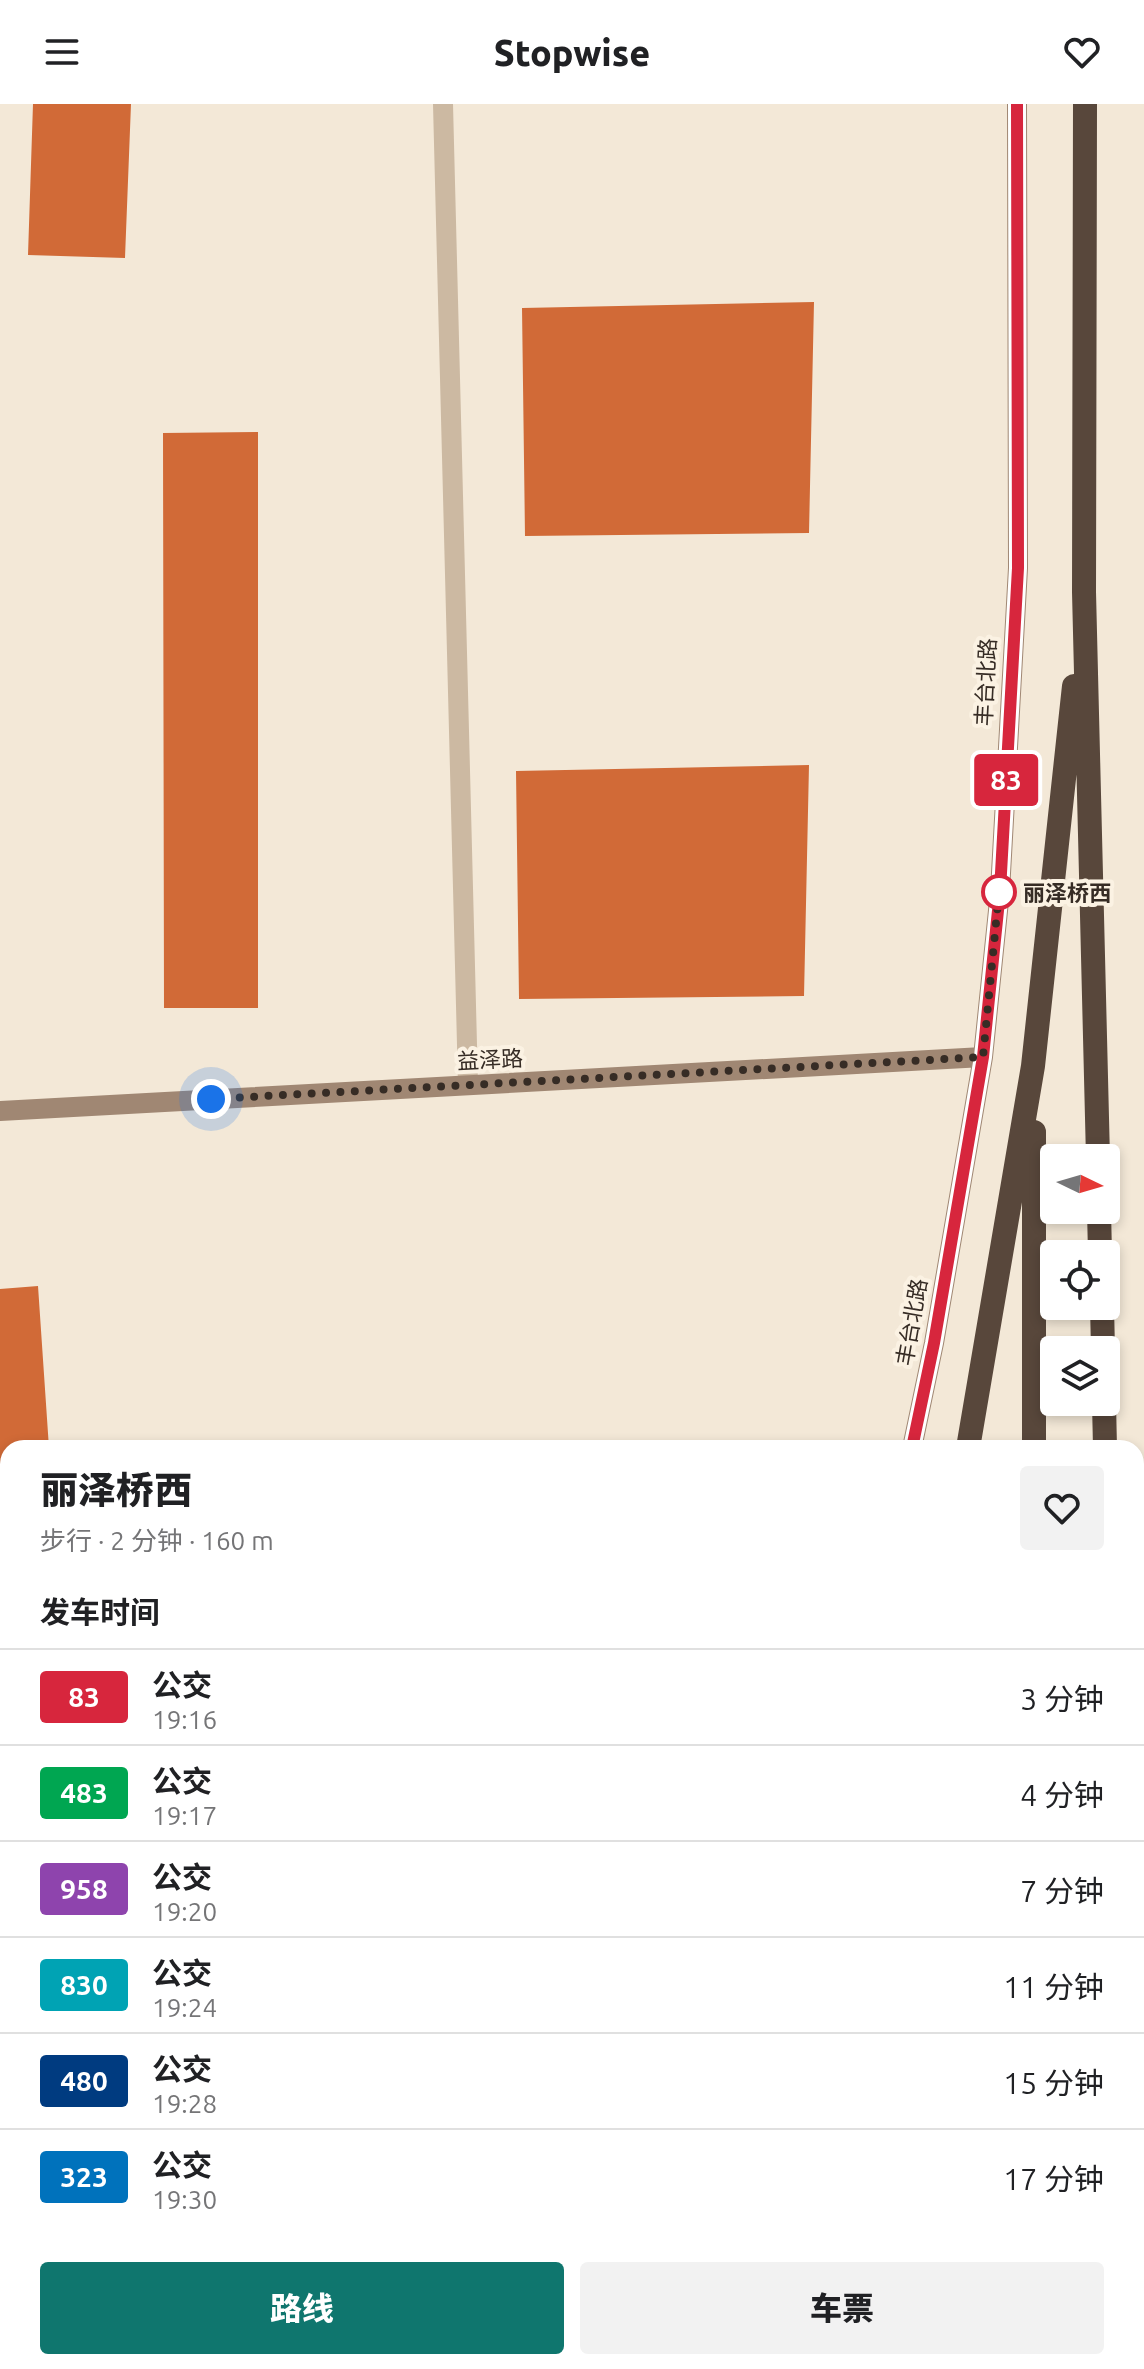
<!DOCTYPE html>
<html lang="zh">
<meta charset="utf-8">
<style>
body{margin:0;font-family:Ubuntu,"Noto Sans SC",sans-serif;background:#f2f2f2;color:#202124;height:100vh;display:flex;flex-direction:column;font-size:30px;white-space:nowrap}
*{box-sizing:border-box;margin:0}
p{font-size:26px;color:#757577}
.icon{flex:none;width:44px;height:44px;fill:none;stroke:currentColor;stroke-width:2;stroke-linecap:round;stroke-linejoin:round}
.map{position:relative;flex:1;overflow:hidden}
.side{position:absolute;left:0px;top:1336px;width:1144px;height:930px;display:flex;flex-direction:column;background:#fff;border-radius:24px 24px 0 0;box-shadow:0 4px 12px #0003}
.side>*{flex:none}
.badge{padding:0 16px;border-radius:6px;font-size:28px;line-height:52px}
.needle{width:52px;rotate:95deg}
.tools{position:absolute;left:1040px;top:1040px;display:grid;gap:16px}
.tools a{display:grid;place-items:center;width:80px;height:80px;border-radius:8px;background:#fff;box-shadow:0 4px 12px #0003;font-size:40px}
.you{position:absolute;width:40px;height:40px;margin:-20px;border:6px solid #fff;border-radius:50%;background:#1a73e8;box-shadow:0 0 0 12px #1a73e833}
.map>.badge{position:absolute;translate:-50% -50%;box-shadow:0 0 0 4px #fff}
h2{padding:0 40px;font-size:30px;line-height:72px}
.round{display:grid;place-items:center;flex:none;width:84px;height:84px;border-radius:8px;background:#f2f2f2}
.overview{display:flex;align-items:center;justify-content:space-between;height:136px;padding:0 40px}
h1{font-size:38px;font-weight:800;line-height:60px}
.action{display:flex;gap:16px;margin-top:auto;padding:16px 40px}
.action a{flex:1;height:92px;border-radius:8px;background:#0f766e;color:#fff;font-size:32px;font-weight:800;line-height:92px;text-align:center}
.action a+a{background:#f2f2f2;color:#202124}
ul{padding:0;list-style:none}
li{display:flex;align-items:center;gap:24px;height:96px;padding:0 40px;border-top:2px solid #e0e0e0}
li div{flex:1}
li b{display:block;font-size:30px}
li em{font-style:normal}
li .badge{min-width:88px;font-weight:700;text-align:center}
header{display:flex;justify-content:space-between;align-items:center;height:104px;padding:0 40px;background:#fff;font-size:36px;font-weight:800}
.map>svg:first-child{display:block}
.green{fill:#b0c396}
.building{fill:#d16a37}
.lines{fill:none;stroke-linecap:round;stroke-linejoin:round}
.path{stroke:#b8a38c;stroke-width:5;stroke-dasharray:4 4;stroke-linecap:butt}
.lane{stroke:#ccb9a2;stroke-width:20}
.street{stroke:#ccb9a2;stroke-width:20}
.secondary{stroke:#a08773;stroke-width:20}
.highway{stroke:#58473b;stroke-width:24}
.line-casing{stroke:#fff;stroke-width:18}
.line{stroke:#d7263d;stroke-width:12}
.walk{stroke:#362c25;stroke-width:8;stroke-dasharray:0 14.4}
.stop-dot{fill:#fff;stroke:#d7263d;stroke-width:4}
.labels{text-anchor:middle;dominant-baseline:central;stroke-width:8;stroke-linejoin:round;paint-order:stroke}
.street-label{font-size:22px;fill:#362c25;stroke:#fbf2e3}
.stop-label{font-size:22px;font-weight:bold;fill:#362c25;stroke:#fbf2e3;text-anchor:start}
</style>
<header><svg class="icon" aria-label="menu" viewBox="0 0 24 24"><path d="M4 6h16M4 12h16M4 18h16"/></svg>Stopwise<svg class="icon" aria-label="heart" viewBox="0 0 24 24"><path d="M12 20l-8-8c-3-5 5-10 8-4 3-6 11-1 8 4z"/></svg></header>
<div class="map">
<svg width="1144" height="2265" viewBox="0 0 1144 2265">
<rect width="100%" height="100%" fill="#f3e8d7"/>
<path class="green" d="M 1136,1663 L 1144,1663 L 1144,2265 L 590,2265 L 597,2258 L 1136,2258 Z"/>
<path class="building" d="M 33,0 L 131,0 L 125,154 L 28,151 Z
M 814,198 L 809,429 L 525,432 L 522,204 Z
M 258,328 L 258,904 L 164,904 L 163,329 Z
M 809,661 L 804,892 L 519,895 L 516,667 Z
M 38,1182 L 49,1344 L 8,1344 L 8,1680 L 0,1681 L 0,1185 Z
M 8,1723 L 8,1816 L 6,1817 L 0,1724 Z"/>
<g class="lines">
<path class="path" d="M 1136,1524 L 1144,1524
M 774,2258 L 777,2265"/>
<path class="lane" d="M 0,2103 L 8,2196
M 13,2258 L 14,2265"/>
<path class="street" d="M 443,0 L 468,980"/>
<path class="secondary" d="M 0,1007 L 983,953
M 912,1344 L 934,1239 L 983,953 L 1000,787 L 1018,464 L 1017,0
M 1136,1413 L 1144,1413
M 1136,1567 L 1144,1567
M 820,2258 L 823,2265
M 444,2265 L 449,2258"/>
<path class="highway" d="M 1085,0 L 1084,488 L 1098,1054
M 1034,1028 L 1034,1344
M 1099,1106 L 1100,1150
M 1102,1202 L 1103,1246
M 1104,1298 L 1105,1344
M 968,1344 L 1033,962 L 1074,582
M 525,2265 L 532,2258
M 1032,2265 L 1032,2258
M 1098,2265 L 1099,2258"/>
</g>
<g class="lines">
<defs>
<path id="line" d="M 912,1344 L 934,1239 L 983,953 L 1000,787 L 1018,464 L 1017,0"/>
</defs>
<use href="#line" class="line-casing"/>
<use href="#line" class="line"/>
<path class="walk" d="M 211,995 L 983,953 L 999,788"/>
</g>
<circle class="stop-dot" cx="999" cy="788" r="16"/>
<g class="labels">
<g class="street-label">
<text transform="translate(985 578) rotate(-87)">丰台北路</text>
<text transform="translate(490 955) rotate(-3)">益泽路</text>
<text transform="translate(911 1218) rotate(-80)">丰台北路</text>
</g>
<g class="stop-label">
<text x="1023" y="788">丽泽桥西</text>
</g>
</g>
</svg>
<div class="tools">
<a><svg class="needle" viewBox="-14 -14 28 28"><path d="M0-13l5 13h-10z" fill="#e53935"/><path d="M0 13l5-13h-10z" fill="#757577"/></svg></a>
<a><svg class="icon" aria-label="locate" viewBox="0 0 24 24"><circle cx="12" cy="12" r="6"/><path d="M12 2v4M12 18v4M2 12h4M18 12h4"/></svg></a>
<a><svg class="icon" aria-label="layers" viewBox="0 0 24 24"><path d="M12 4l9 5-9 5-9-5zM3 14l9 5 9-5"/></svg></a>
</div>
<div class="you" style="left:211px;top:995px"></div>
<b class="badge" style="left:1006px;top:676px;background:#d7263d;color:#fff">83</b>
<section class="side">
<div class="overview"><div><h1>丽泽桥西</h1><p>步行 · 2 分钟 · 160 m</p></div><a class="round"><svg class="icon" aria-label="heart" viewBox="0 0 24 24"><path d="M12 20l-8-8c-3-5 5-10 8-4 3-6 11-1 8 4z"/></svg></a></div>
<h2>发车时间</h2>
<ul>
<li><span class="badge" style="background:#d7263d;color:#fff">83</span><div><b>公交</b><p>19:16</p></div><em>3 分钟</em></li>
<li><span class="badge" style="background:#00a651;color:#fff">483</span><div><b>公交</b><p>19:17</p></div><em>4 分钟</em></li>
<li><span class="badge" style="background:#8e44ad;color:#fff">958</span><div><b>公交</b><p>19:20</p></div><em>7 分钟</em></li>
<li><span class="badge" style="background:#00a3b4;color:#fff">830</span><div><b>公交</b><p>19:24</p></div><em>11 分钟</em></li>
<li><span class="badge" style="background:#003b80;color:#fff">480</span><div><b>公交</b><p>19:28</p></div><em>15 分钟</em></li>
<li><span class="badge" style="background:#0072bc;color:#fff">323</span><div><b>公交</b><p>19:30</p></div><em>17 分钟</em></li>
</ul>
<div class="action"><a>路线</a><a>车票</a></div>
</section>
</div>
